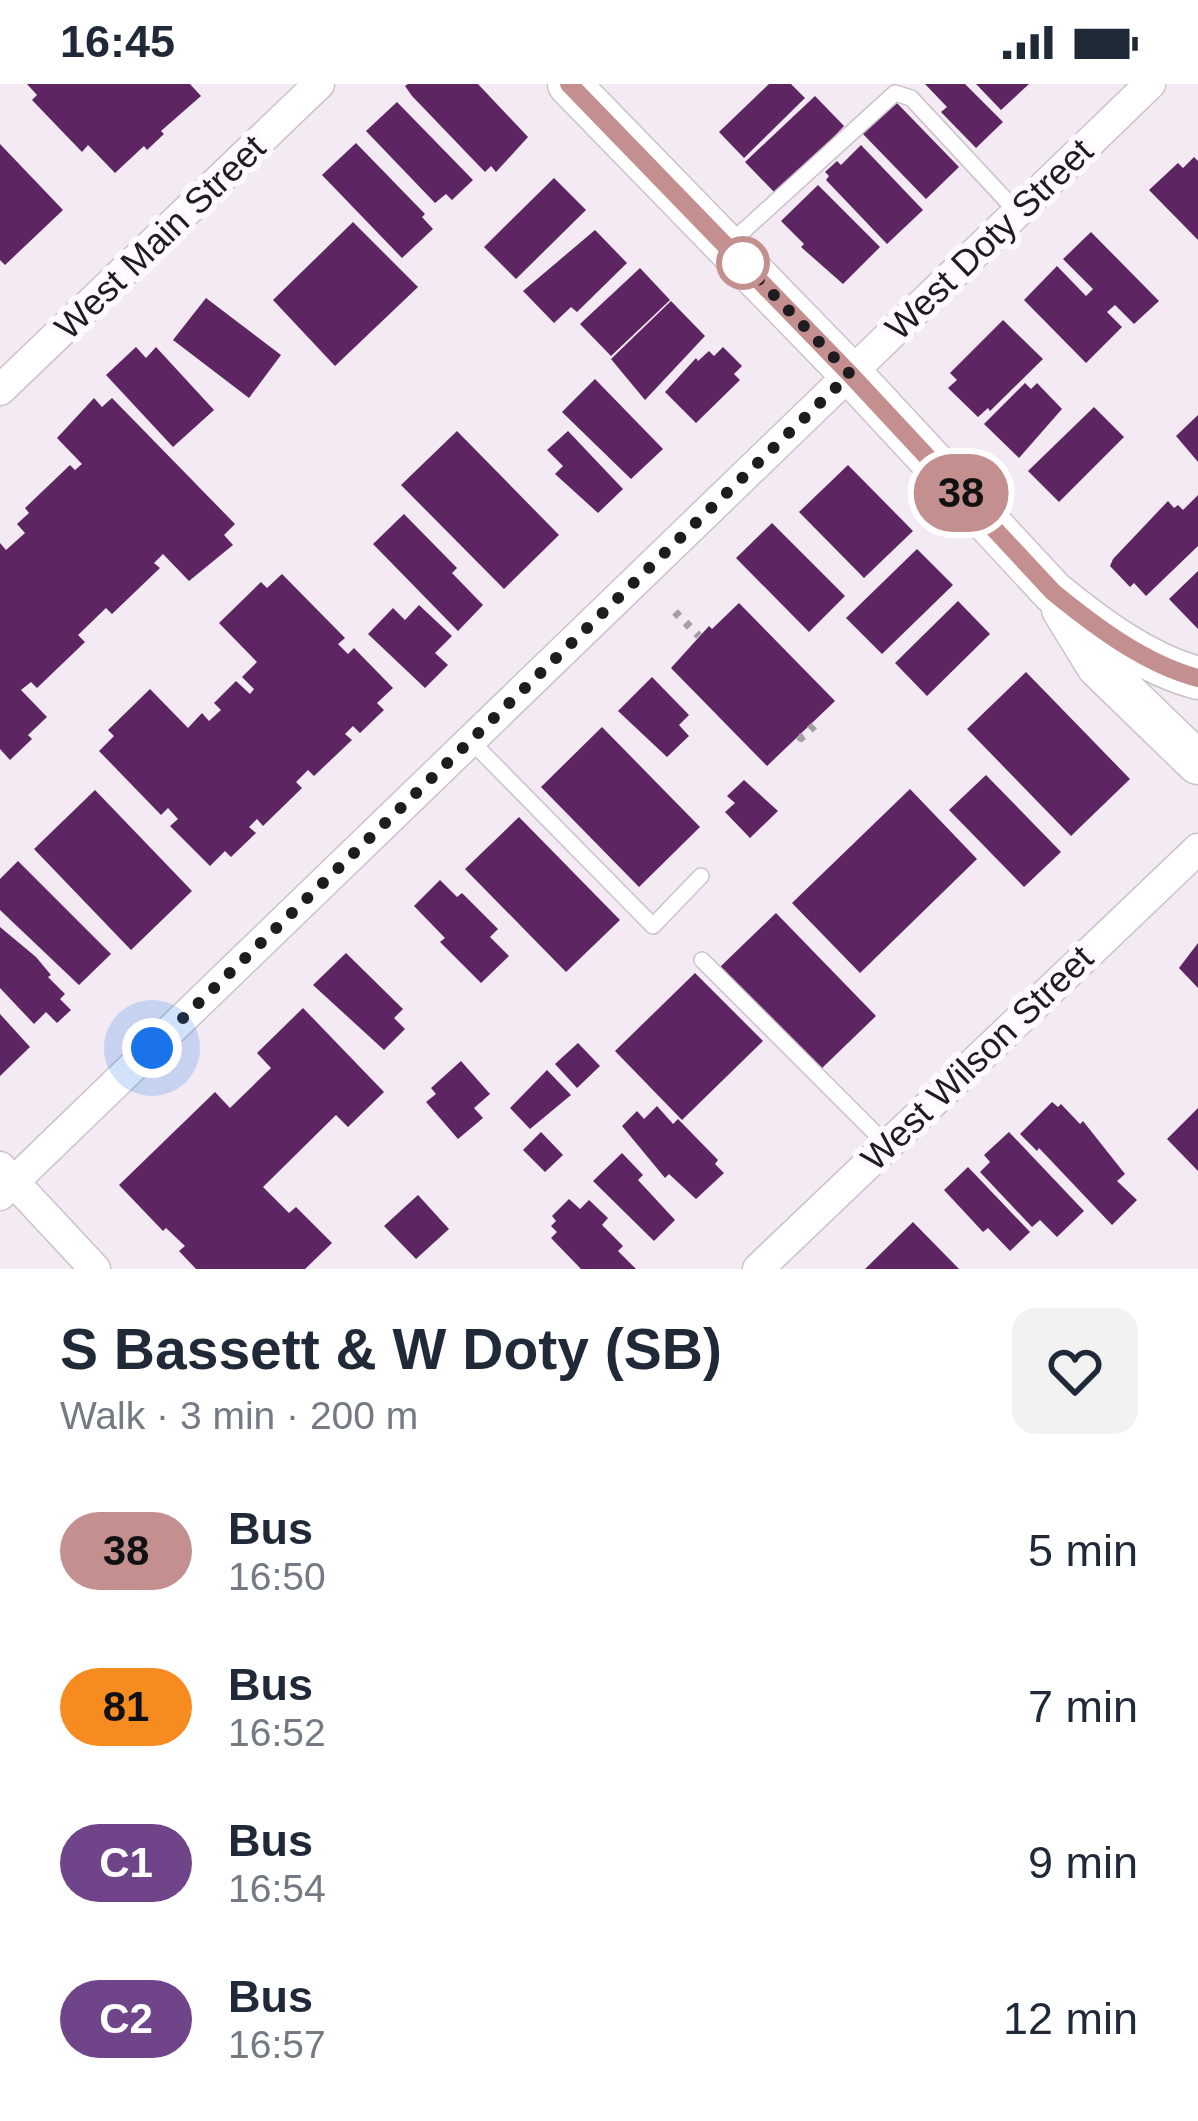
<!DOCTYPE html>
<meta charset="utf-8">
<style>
body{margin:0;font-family:Arial,sans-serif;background:#f2f2f3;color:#1f2937;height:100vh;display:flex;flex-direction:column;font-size:45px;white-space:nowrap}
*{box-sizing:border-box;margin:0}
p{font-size:39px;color:#747a83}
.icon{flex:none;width:66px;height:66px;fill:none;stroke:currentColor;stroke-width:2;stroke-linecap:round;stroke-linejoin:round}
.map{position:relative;height:1185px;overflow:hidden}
.sheet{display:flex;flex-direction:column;background:#fff;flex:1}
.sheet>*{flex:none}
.badge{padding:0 24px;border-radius:39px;font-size:42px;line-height:78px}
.you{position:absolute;width:60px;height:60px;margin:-30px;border:9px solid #fff;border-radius:50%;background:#1a73e8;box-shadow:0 0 0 18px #1a73e833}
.map>.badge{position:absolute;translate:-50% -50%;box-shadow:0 0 0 6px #fff}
.round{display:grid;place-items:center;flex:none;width:126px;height:126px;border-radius:24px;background:#f2f2f3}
.overview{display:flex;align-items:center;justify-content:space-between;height:204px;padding:0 60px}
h1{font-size:57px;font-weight:600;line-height:90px}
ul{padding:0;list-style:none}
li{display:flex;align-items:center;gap:36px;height:156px;padding:0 60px}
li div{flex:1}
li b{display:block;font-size:45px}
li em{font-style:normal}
li .badge{min-width:132px;font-weight:700;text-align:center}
.status{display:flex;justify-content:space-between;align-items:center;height:84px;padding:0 60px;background:#fff;direction:ltr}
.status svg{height:33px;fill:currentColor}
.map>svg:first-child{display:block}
.building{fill:#5d2561}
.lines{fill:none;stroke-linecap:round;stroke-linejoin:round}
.lane-casing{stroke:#cbc2cb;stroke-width:18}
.street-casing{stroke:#cbc2cb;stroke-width:33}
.secondary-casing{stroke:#cbc2cb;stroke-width:45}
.path{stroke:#a59fa5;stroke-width:8;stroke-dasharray:6 9;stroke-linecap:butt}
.lane{stroke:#fff;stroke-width:15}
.street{stroke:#fff;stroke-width:30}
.secondary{stroke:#fff;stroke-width:42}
.line-casing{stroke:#fff;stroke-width:27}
.line{stroke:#c48f8f;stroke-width:18}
.walk{stroke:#1f1c1f;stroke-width:12;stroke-dasharray:0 21.6}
.stop-dot{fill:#fff;stroke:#c48f8f;stroke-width:6}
.labels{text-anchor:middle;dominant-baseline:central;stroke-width:12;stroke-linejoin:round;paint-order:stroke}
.street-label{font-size:36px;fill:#1f1c1f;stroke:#fef9fe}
</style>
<div class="status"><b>16:45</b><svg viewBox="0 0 49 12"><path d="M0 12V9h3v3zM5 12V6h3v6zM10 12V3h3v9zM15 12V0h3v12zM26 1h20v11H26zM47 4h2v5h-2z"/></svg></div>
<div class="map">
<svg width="1198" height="1185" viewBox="0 0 1198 1185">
<rect width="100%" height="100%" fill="#f3eaf3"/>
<path class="building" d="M 27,0 L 190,0 L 201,12 L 161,47 L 164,50 L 147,66 L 144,62 L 115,89 L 88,61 L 82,68 L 32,16 L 37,11 Z
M 408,0 L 478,0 L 528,53 L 496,88 L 491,82 L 485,88 L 412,12 L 405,2 Z
M 769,0 L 791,0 L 805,14 L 744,74 L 719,48 Z
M 925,0 L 965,0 L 1003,38 L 976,64 L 941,28 L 947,23 Z
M 976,0 L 1029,0 L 1001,26 Z
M 815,12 L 844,42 L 793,96 L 791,93 L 775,109 L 745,78 Z
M 895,17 L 959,83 L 926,115 L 862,49 Z
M 397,18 L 473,96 L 452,116 L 446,110 L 435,119 L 366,47 Z
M 356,59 L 425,130 L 422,133 L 433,145 L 402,174 L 322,91 Z
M 0,60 L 63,126 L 5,181 L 0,176 Z
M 861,61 L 923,126 L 887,160 L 826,96 L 829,92 L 825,88 L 837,77 L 841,81 Z
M 1194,73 L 1198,77 L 1198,156 L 1149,106 L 1178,79 L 1183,84 Z
M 554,94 L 586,126 L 516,195 L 484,163 Z
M 818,101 L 880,163 L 843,200 L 801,163 L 804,160 L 781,137 Z
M 353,138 L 418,203 L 335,282 L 273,216 Z
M 595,146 L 627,179 L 577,228 L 571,223 L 554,239 L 523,207 Z
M 1091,148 L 1159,217 L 1134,240 L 1115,221 L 1107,228 L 1122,243 L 1086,279 L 1024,216 L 1057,182 L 1086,212 L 1093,205 L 1063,175 Z
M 640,184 L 670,216 L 611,272 L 580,240 Z
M 206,214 L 281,271 L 249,314 L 173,256 Z
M 671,217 L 705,252 L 645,316 L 611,275 Z
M 1003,236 L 1043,275 L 990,327 L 988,324 L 978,333 L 948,304 L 957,296 L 950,289 Z
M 136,263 L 146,274 L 156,263 L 214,326 L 173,363 L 106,291 Z
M 723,263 L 742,282 L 734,290 L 740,296 L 696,339 L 665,308 L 696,274 L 698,277 L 709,267 L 714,272 Z
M 595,295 L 663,365 L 631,395 L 562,328 Z
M 1025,299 L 1031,305 L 1037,299 L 1062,325 L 1019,374 L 984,340 Z
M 94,314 L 102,323 L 112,314 L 235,440 L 224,451 L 233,461 L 189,497 L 163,470 L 154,479 L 160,484 L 112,530 L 106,524 L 78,551 L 85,558 L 37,604 L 31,598 L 21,606 L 47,633 L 28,651 L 32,655 L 10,676 L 0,665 L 0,459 L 6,466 L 25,449 L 17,440 L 29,429 L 25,424 L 70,381 L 75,386 L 82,380 L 57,354 Z
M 1094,323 L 1124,353 L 1059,418 L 1028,387 Z
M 1198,331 L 1198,378 L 1176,352 Z
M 457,347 L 559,451 L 504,505 L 401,401 Z
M 568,347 L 623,405 L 598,429 L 555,390 L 563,382 L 547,366 Z
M 848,381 L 913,447 L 864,494 L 799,428 Z
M 1198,411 L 1198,462 L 1146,512 L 1134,499 L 1130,503 L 1110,482 L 1113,475 L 1168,417 L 1174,424 L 1178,421 L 1183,426 Z
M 404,430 L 457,484 L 452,489 L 483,521 L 458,547 L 373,460 Z
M 772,439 L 845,512 L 809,548 L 736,474 Z
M 917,465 L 953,501 L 882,570 L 846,534 Z
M 1198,487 L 1198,545 L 1169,515 Z
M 282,490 L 345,554 L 338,560 L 348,570 L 354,564 L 393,604 L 377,619 L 384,626 L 360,649 L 353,642 L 345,650 L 352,656 L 314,692 L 308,686 L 296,698 L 302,704 L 263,742 L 257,735 L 249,743 L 256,749 L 231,773 L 225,767 L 210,782 L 170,742 L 178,735 L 168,724 L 161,731 L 99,667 L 114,652 L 108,646 L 150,605 L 188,644 L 202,629 L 209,637 L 221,626 L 214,619 L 236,597 L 250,610 L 254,605 L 242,593 L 257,578 L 219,539 L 261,498 L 267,504 Z
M 958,517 L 990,550 L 927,612 L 895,579 Z
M 739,519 L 835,617 L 767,682 L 671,584 L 709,542 L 712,545 Z
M 419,521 L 452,552 L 435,569 L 448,581 L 425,604 L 368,550 L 393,524 L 405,536 Z
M 1026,588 L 1130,695 L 1071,752 L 967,645 Z
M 652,593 L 689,631 L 679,641 L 689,652 L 667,673 L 618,627 Z
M 602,643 L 700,743 L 639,803 L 541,703 Z
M 986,691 L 1061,768 L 1024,803 L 949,726 Z
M 744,696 L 778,727 L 750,754 L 725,728 L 735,719 L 727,712 Z
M 910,705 L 977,775 L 860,889 L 792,819 Z
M 95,706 L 192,807 L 131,866 L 34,765 Z
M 519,733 L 620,836 L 566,888 L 465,785 Z
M 18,777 L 111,870 L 79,901 L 0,826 L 0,795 Z
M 440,796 L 457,813 L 462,809 L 498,845 L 490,853 L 509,872 L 481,899 L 440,858 L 445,854 L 414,822 Z
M 776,829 L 876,932 L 820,986 L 720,883 Z
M 0,843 L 36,873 L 51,891 L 48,893 L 65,910 L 60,915 L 71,926 L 57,939 L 46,928 L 34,940 L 0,904 Z
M 1198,859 L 1198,904 L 1179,884 Z
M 346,869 L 403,925 L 394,934 L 405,945 L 384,966 L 313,901 Z
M 695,889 L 763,957 L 682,1036 L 615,967 Z
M 303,924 L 384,1008 L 348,1043 L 336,1031 L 263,1103 L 289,1129 L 296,1123 L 332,1159 L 305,1185 L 196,1185 L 179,1167 L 185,1162 L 166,1144 L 163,1147 L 119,1101 L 215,1008 L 230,1024 L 271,984 L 257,969 Z
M 0,930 L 30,963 L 0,992 Z
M 578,959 L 600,982 L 577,1004 L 555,980 Z
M 461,977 L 490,1010 L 474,1024 L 483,1034 L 458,1055 L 426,1018 L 436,1010 L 431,1004 Z
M 547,986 L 571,1011 L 530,1045 L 510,1024 Z
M 1052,1018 L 1058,1023 L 1061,1020 L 1080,1040 L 1083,1037 L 1125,1090 L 1117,1097 L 1137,1116 L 1112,1141 L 1039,1064 L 1037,1067 L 1020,1050 Z
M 657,1022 L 673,1040 L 678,1035 L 718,1076 L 715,1080 L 724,1089 L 696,1115 L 669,1090 L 665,1094 L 622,1042 L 637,1027 L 644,1035 Z
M 1198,1024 L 1198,1087 L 1167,1055 Z
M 541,1048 L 563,1071 L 545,1088 L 523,1066 Z
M 1009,1048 L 1084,1127 L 1057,1153 L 1040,1136 L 1032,1143 L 980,1088 L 990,1078 L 984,1071 Z
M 622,1069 L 643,1091 L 638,1096 L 675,1136 L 654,1157 L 593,1097 Z
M 968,1083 L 1030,1148 L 1010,1167 L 988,1144 L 983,1148 L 944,1106 Z
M 418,1111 L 449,1145 L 416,1175 L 384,1142 Z
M 569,1115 L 580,1125 L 589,1116 L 608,1134 L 602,1141 L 623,1162 L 618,1167 L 636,1185 L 581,1185 L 551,1154 L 557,1148 L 551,1142 L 556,1137 L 552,1132 Z
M 913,1138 L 959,1185 L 865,1185 Z"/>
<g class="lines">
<defs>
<path id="lane" d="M 728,161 L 895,9 L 911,14 L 1017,128
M 470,656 L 653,842 L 701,792
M 702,876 L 887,1061"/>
<path id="street" d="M 0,306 L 319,0
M 0,1083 L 95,1185
M 0,1111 L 1150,0
M 758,1185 L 1198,765"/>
<path id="secondary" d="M 569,0 L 850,289 L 1053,508 C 1096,543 1145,580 1198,594
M 1063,525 L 1098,582 L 1198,679"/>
</defs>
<use href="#lane" class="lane-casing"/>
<use href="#street" class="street-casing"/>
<use href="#secondary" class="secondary-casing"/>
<path class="path" d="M 675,528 L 699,552
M 799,652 L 801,654 L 818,638"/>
<use href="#lane" class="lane"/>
<use href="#street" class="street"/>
<use href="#secondary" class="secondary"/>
</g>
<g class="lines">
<defs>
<path id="line" d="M 569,0 L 850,290 L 1053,508 C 1096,543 1145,580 1198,594"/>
</defs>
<use href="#line" class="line-casing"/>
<use href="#line" class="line"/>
<path class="walk" d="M 152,964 L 850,290 L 743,179"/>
</g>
<circle class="stop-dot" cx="743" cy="179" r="24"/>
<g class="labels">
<g class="street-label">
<text transform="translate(160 153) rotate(-44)">West Main Street</text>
<text transform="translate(989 155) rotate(-44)">West Doty Street</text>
<text transform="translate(977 974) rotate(-44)">West Wilson Street</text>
</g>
</g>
</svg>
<div class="you" style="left:152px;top:964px"></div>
<b class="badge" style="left:961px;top:409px;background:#c48f8f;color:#111">38</b>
</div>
<section class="sheet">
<div class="overview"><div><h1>S Bassett &amp; W Doty (SB)</h1><p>Walk · 3 min · 200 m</p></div><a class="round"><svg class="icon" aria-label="heart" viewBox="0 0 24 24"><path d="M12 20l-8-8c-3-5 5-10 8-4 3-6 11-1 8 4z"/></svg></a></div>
<ul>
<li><span class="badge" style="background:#c48f8f;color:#111">38</span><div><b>Bus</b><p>16:50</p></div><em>5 min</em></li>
<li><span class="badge" style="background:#f68b1f;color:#111">81</span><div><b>Bus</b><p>16:52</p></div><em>7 min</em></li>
<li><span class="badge" style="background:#704489;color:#fff">C1</span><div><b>Bus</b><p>16:54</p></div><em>9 min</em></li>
<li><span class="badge" style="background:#704489;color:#fff">C2</span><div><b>Bus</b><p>16:57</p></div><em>12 min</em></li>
</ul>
</section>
